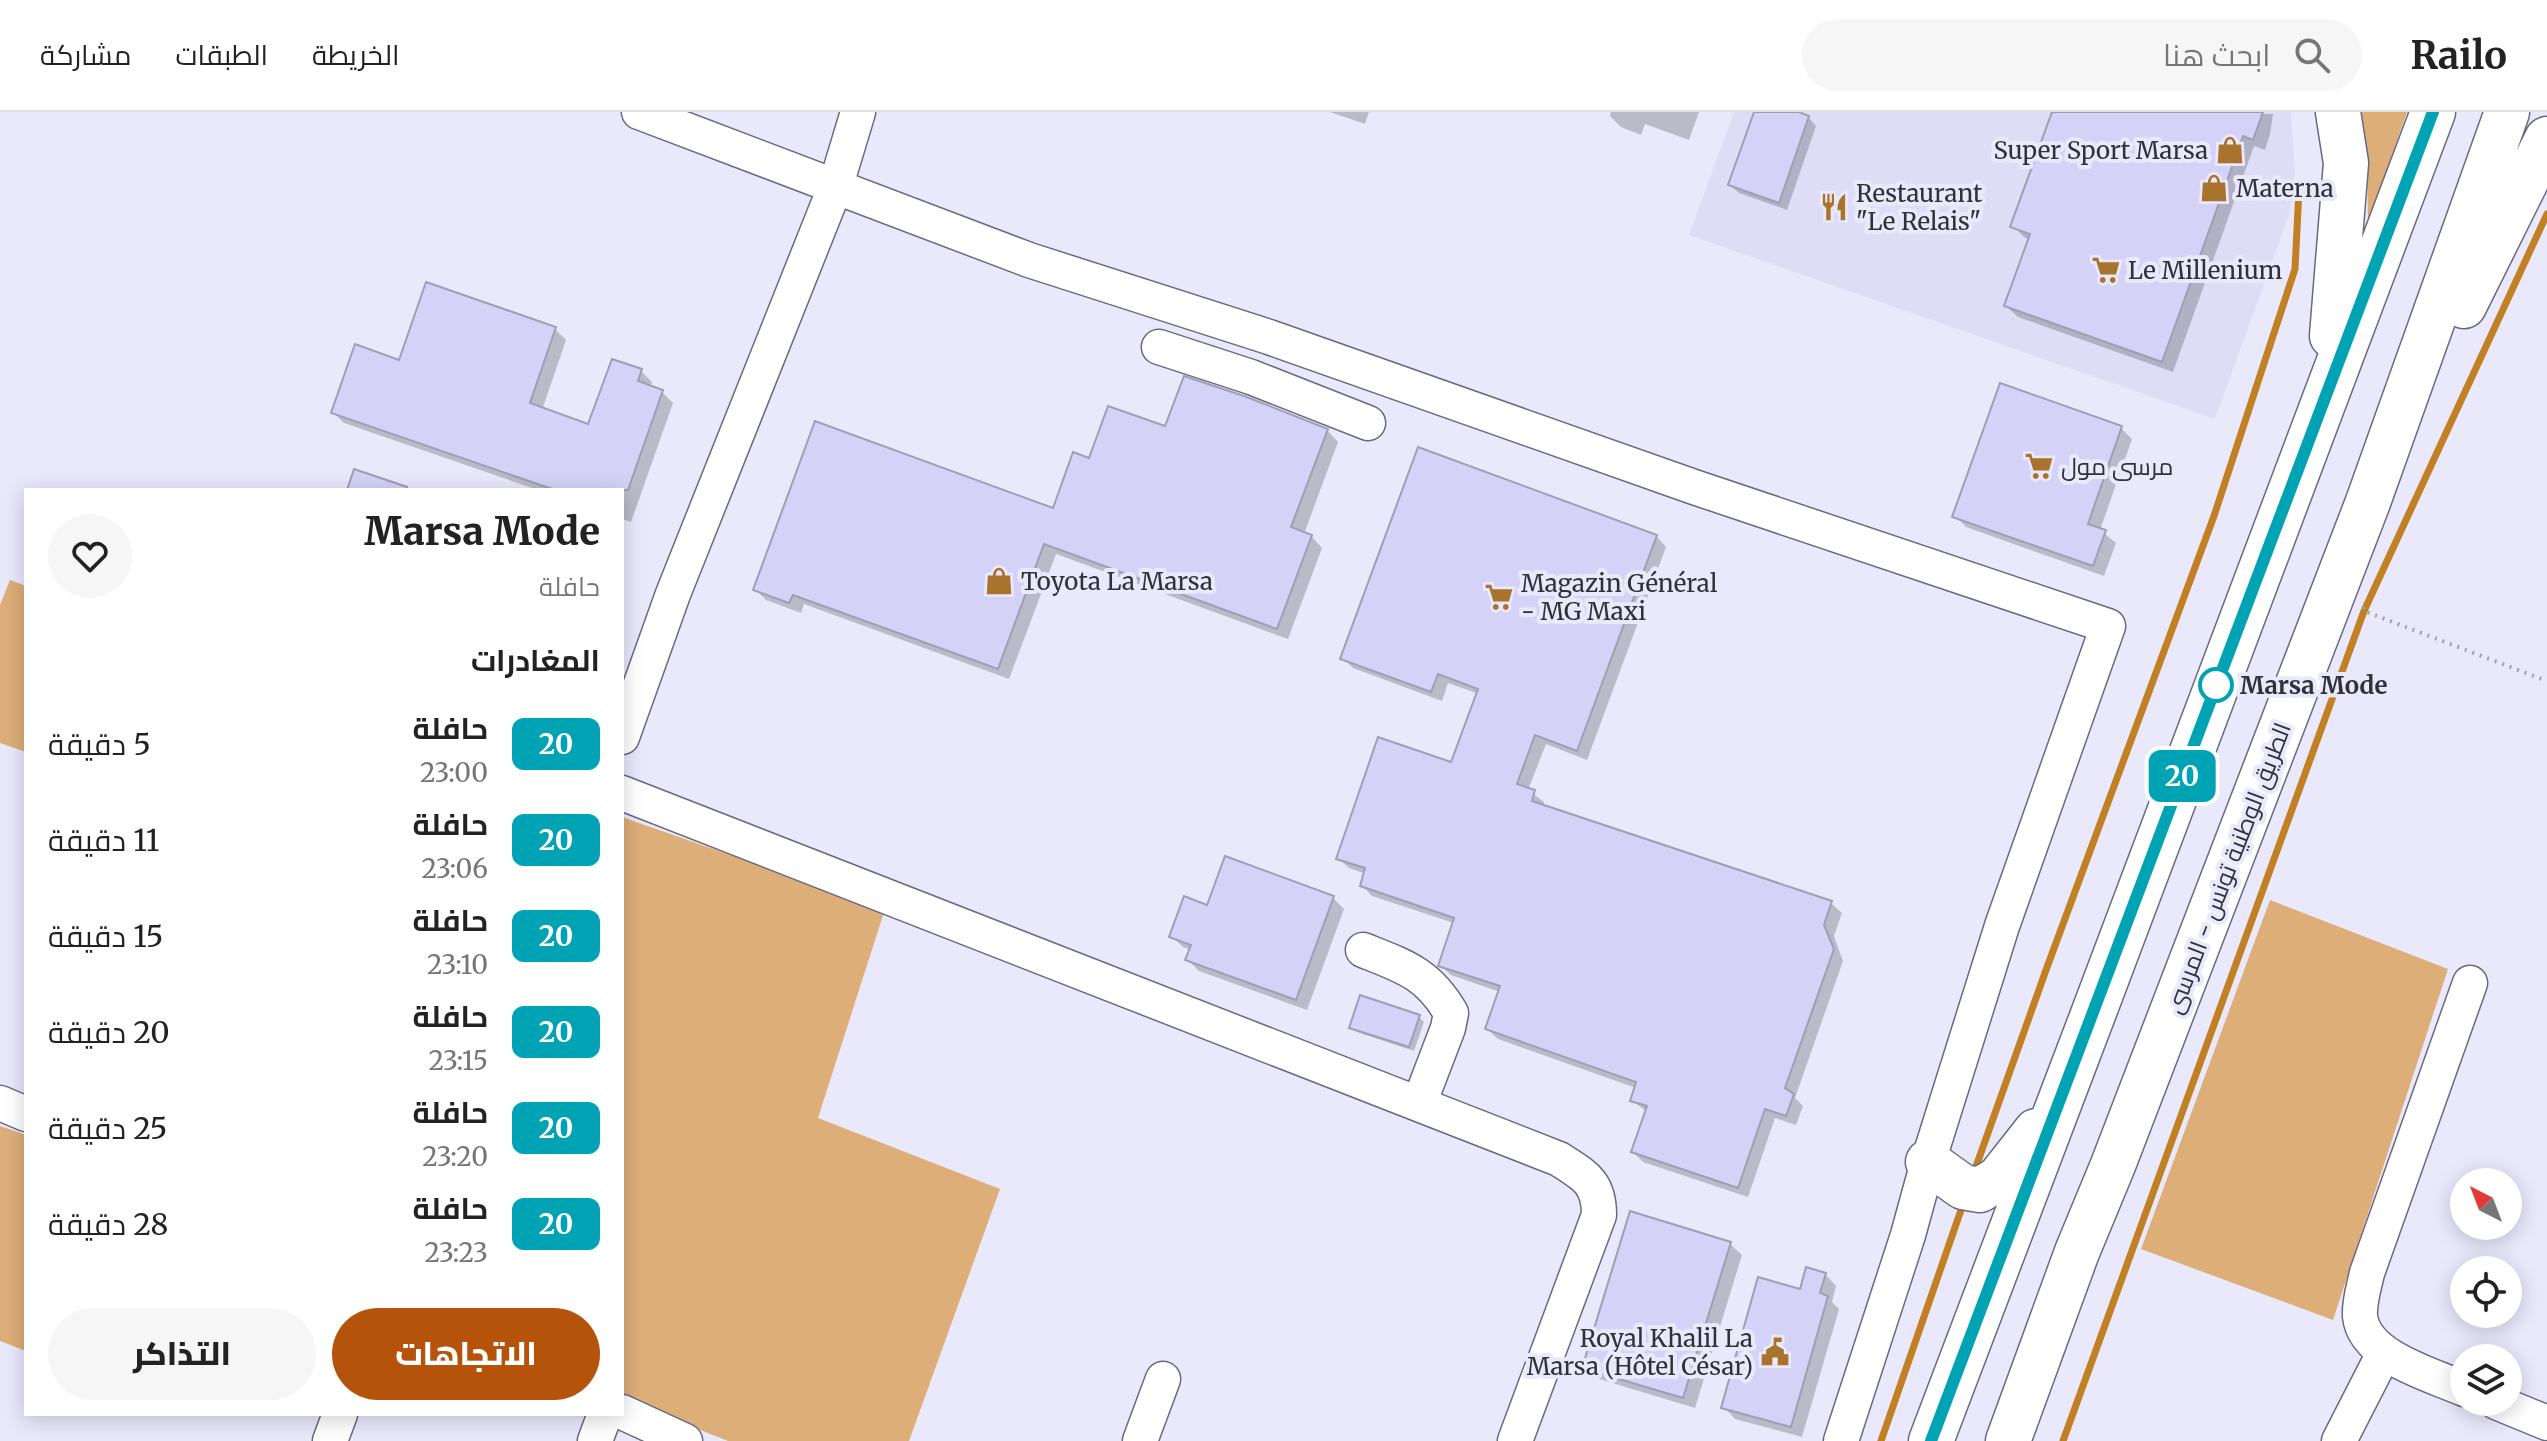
<!DOCTYPE html>
<html lang="ar">
<meta charset="utf-8">
<style>
body{margin:0;font-family:Merriweather,Cairo,serif;background:#f6f6f6;color:#222;direction:rtl;height:100vh;display:flex;flex-direction:column;font-size:30px;white-space:nowrap}
*{box-sizing:border-box;margin:0}
p{font-size:26px;color:#767676}
.icon{flex:none;width:44px;height:44px;fill:none;stroke:currentColor;stroke-width:2;stroke-linecap:round;stroke-linejoin:round}
.map{position:relative;flex:1;overflow:hidden;direction:ltr}
.sheet{position:absolute;left:24px;top:376px;width:600px;height:928px;display:flex;flex-direction:column;background:#fff;border-radius:0px;box-shadow:0 4px 20px #0003;direction:rtl}
.sheet>*{flex:none}
.badge{padding:0 16px;border-radius:12px;font-size:28px;line-height:52px}
.needle{width:52px;rotate:318deg}
.controls{position:absolute;left:2450px;top:1056px;display:grid;gap:16px}
.controls a{display:grid;place-items:center;width:72px;height:72px;border-radius:50%;background:#fff;box-shadow:0 4px 20px #0003;font-size:40px}
.map>.badge{position:absolute;translate:-50% -50%;box-shadow:0 0 0 4px #fff}
h2{padding:0 24px;font-size:30px;line-height:72px}
.round{display:grid;place-items:center;flex:none;width:84px;height:84px;border-radius:42px;background:#f6f6f6}
.headline{display:flex;align-items:center;justify-content:space-between;height:136px;padding:0 24px}
h1{font-size:38px;font-weight:800;line-height:60px}
.primary-button{display:flex;gap:16px;margin-top:auto;padding:16px 24px}
.primary-button a{flex:1;height:92px;border-radius:48px;background:#b45309;color:#fff;font-size:32px;font-weight:800;line-height:92px;text-align:center}
.primary-button a+a{background:#f6f6f6;color:#222}
ul{padding:0;list-style:none}
li{display:flex;align-items:center;gap:24px;height:96px;padding:0 24px}
li div{flex:1}
li b{display:block;font-size:30px}
li em{font-style:normal}
li .badge{min-width:88px;font-weight:700;text-align:center}
header{display:flex;align-items:center;gap:48px;box-sizing:border-box;height:112px;padding:0 40px;background:#fff;border-bottom:2px solid #e0e0e0}
header strong{font-size:38px}
nav{display:flex;gap:44px;margin-inline-start:auto;font-size:28px}
.search{width:560px;height:72px;background:#f6f6f6;display:flex;align-items:center;gap:20px;box-sizing:border-box;padding:0 28px;border-radius:44px;color:#767676;font-size:30px}
.map>svg:first-child{display:block}
.built{fill:#dfddf6}
.green{fill:#ddae78}
.shadow{fill:#0003}
.lines{fill:none;stroke-linecap:round;stroke-linejoin:round}
.stream{stroke:#c18024;stroke-width:7}
.building{fill:#d5d2f8;stroke:#a09eb5;stroke-width:2}
.minor-casing{stroke:#6b697e;stroke-width:37}
.highway-casing{stroke:#6b697e;stroke-width:47}
.path{stroke:#a2a1b0;stroke-width:4;stroke-dasharray:2 6;stroke-linecap:butt}
.minor{stroke:#fff;stroke-width:34}
.highway{stroke:#fff;stroke-width:44}
.line-casing{stroke:#fff;stroke-width:18}
.line{stroke:#00a3b4;stroke-width:12}
.stop-dot{fill:#fff;stroke:#00a3b4;stroke-width:4}
.labels{text-anchor:middle;dominant-baseline:central;stroke-width:8;stroke-linejoin:round;paint-order:stroke}
.poi-label{font-size:24px;fill:#31313a;stroke:#eae9fc;text-anchor:start}
.stop-label{font-size:24px;font-weight:bold;fill:#31313a;stroke:#eae9fc;text-anchor:start}
.street-label{font-size:24px;fill:#31313a;stroke:#eae9fc}
</style>
<header>
<strong>Railo</strong>
<div class="search"><svg class="icon" aria-label="search" viewBox="0 0 24 24"><circle cx="10" cy="10" r="6"/><path d="M15 15l6 6"/></svg>ابحث هنا</div>
<nav><a>الخريطة</a><a>الطبقات</a><a>مشاركة</a></nav>
</header>
<div class="map">
<svg width="2547" height="1329" viewBox="0 0 2547 1329">
<rect width="100%" height="100%" fill="#eae9fc"/>
<path class="built" d="M 1734,0 L 2291,0 L 2295,59 L 2289,103 L 2215,307 L 1689,123 Z"/>
<path class="green" d="M 2361,0 L 2407,0 L 2368,111 L 2367,47 Z
M 10,468 L 26,474 L 26,640 L 0,631 L 0,493 Z
M 622,705 L 885,797 L 818,1006 L 1000,1077 L 909,1329 L 728,1329 L 622,1287 Z
M 2270,788 L 2448,857 L 2333,1208 L 2141,1137 Z
M 0,1014 L 26,1023 L 26,1239 L 0,1229 Z"/>
<path class="shadow" d="M 1330,0 L 1369,0 L 1365,12 Z
M 1611,0 L 1699,0 L 1689,28 L 1645,12 L 1641,23 L 1621,15 L 1610,4 Z
M 1756,0 L 1793,0 L 1808,5 L 1816,14 L 1787,98 L 1739,81 L 1730,73 Z
M 2054,0 L 2273,2 L 2270,22 L 2265,38 L 2254,34 L 2173,260 L 2018,205 L 2006,194 L 2030,128 L 2024,125 L 2013,114 Z
M 555,217 L 566,228 L 542,298 L 589,314 L 641,259 L 652,270 L 650,276 L 662,280 L 673,291 L 631,410 L 622,407 L 622,378 L 538,378 L 344,311 L 333,300 L 400,250 Z
M 2121,316 L 2132,327 L 2100,418 L 2116,431 L 2104,464 L 1966,415 L 1955,404 Z
M 1166,317 L 1327,318 L 1338,330 L 1304,422 L 1311,424 L 1322,436 L 1288,527 L 1056,442 L 1009,567 L 804,492 L 801,501 L 766,488 L 755,477 L 1054,398 L 1090,348 Z
M 1656,424 L 1666,435 L 1587,648 L 1546,632 L 1528,678 L 1544,690 L 1543,695 L 1831,791 L 1842,801 L 1834,824 L 1843,849 L 1795,986 L 1803,994 L 1796,1013 L 1775,1006 L 1748,1085 L 1643,1050 L 1633,1040 L 1647,1000 L 1632,988 L 1636,976 L 1498,927 L 1487,917 L 1500,880 L 1451,863 L 1440,853 L 1454,811 L 1372,784 L 1362,773 L 1366,762 L 1349,756 L 1338,746 L 1452,653 L 1479,582 L 1448,571 L 1442,589 L 1353,556 L 1343,546 Z
M 1333,786 L 1344,797 L 1307,898 L 1199,859 L 1187,847 L 1191,838 L 1183,835 L 1171,824 L 1208,796 Z
M 1419,905 L 1424,910 L 1414,939 L 1357,920 L 1352,915 Z
M 1730,1132 L 1742,1143 L 1695,1296 L 1596,1266 L 1584,1255 Z
M 1825,1162 L 1836,1174 L 1832,1190 L 1839,1197 L 1802,1325 L 1735,1307 L 1724,1295 L 1801,1179 Z"/>
<g class="lines">
<path class="stream" d="M 1973,1063 L 2046,858 L 2214,404 L 2295,157 L 2299,77
M 1881,1329 L 1961,1098
M 2063,1329 L 2364,499 L 2547,102"/>
</g>
<path class="building" d="M 1754,0 L 1799,0 L 1809,4 L 1779,91 L 1728,73 Z
M 2052,0 L 2263,0 L 2253,28 L 2243,24 L 2162,250 L 2004,194 L 2030,122 L 2010,115 Z
M 426,170 L 556,215 L 530,291 L 588,312 L 612,247 L 642,257 L 638,269 L 663,278 L 628,378 L 555,378 L 331,301 L 355,232 L 399,248 Z
M 1184,264 L 1244,284 L 1328,317 L 1291,415 L 1312,423 L 1277,517 L 1044,432 L 998,557 L 793,483 L 789,491 L 753,478 L 815,309 L 1053,396 L 1073,340 L 1089,346 L 1108,294 L 1165,314 Z
M 2000,271 L 2122,314 L 2088,412 L 2106,418 L 2093,454 L 1952,405 Z
M 1418,335 L 1657,423 L 1577,639 L 1535,623 L 1517,672 L 1535,678 L 1532,689 L 1832,789 L 1824,813 L 1834,837 L 1785,976 L 1794,982 L 1786,1004 L 1765,997 L 1738,1076 L 1631,1040 L 1647,994 L 1630,989 L 1636,970 L 1485,917 L 1500,874 L 1438,854 L 1454,806 L 1360,774 L 1365,756 L 1336,747 L 1378,625 L 1451,650 L 1478,577 L 1438,562 L 1431,580 L 1340,547 Z
M 354,357 L 407,375 L 406,378 L 347,378 Z
M 1225,744 L 1334,784 L 1296,888 L 1185,848 L 1191,833 L 1169,825 L 1184,784 L 1207,793 Z
M 1360,883 L 1420,903 L 1409,935 L 1349,916 Z
M 1630,1099 L 1731,1130 L 1683,1286 L 1582,1256 Z
M 1806,1155 L 1826,1161 L 1820,1181 L 1828,1184 L 1791,1315 L 1721,1296 L 1758,1165 L 1800,1177 Z"/>
<g class="lines">
<defs>
<path id="minor" d="M 639,0 L 1029,148 L 1269,225 L 1694,375 L 2108,514 L 2002,814 L 1928,1050 L 1908,1123 L 1841,1329
M 1159,235 L 1251,265 L 1368,311
M 622,625 L 673,482 L 836,73 L 858,0
M 622,681 L 1559,1047 C 1585,1064 1599,1070 1599,1103 L 1515,1329
M 1363,838 C 1403,854 1428,861 1451,901 L 1448,916 L 1419,992
M 0,991 L 26,1002
M 2464,1277 C 2432,1263 2364,1245 2360,1204 C 2359,1190 2364,1175 2367,1161 L 2470,871
M 2496,1290 L 2547,1311
M 622,1300 L 685,1329
M 330,1329 L 340,1302
M 595,1329 L 605,1302
M 1140,1329 L 1163,1267
M 2339,1329 L 2384,1241"/>
<path id="highway" d="M 2464,194 L 2547,27
M 2332,224 L 2346,51 L 2338,0
M 1928,1050 L 1963,1075 L 1980,1078 L 1999,1066 L 2036,1019
M 1931,1329 C 2101,887 2264,442 2433,0
M 2008,1329 L 2077,1140 L 2113,1053 L 2368,390 L 2507,0"/>
</defs>
<use href="#minor" class="minor-casing"/>
<use href="#highway" class="highway-casing"/>
<path class="path" d="M 2363,495 L 2364,499 L 2547,569"/>
<use href="#minor" class="minor"/>
<use href="#highway" class="highway"/>
</g>
<g class="lines">
<defs>
<path id="line" d="M 1931,1329 L 2433,0"/>
</defs>
<use href="#line" class="line-casing"/>
<use href="#line" class="line"/>
</g>
<defs>
<symbol id="shop-bare" viewBox="-9 -9 18 18"><path d="M-5-2.5h2.3a2.7 3.5 0 0 1 5.4 0H5L5.5 6h-11ZM-1.5-2.5h3a1.5 2.3 0 0 0-3 0Z" fill="#a8732d" stroke="#eae9fc" stroke-width="2.5" paint-order="stroke"/></symbol>
<symbol id="restaurant-bare" viewBox="-9 -9 18 18"><path d="M-5-6h1v4h1v-4h1v4h1v-4h1v5L-1.5 .5V6h-2V.5L-5-1ZM5-6V6H3V1.5H1.5Q1.5-4 5-6Z" fill="#a8732d" stroke="#eae9fc" stroke-width="2.5" paint-order="stroke"/></symbol>
<symbol id="supermarket-bare" viewBox="-9 -9 18 18"><path d="M-6-5.5h2.5l.6 2H6L4.5 2H-2.5L-4.4-4H-6ZM-1.5 3.2a1.3 1.3 0 1 0 .1 0ZM3 3.2a1.3 1.3 0 1 0 .1 0Z" fill="#a8732d" stroke="#eae9fc" stroke-width="2.5" paint-order="stroke"/></symbol>
<symbol id="civic-bare" viewBox="-9 -9 18 18"><path d="M-.6-6.5H3V-4.5H.6V-3L4-1V1h2V6H-6V1h2V-1L-.6-3ZM-1.2 2.5V6h2.4V2.5Z" fill="#a8732d" stroke="#eae9fc" stroke-width="2.5" paint-order="stroke"/></symbol>
</defs>
<g fill-rule="evenodd">
<use href="#shop-bare" x="2210" y="18" width="40" height="40"/>
<use href="#shop-bare" x="2194" y="56" width="40" height="40"/>
<use href="#restaurant-bare" x="1814" y="75" width="40" height="40"/>
<use href="#supermarket-bare" x="2086" y="138" width="40" height="40"/>
<use href="#supermarket-bare" x="2019" y="334" width="40" height="40"/>
<use href="#shop-bare" x="979" y="449" width="40" height="40"/>
<use href="#supermarket-bare" x="1479" y="465" width="40" height="40"/>
<use href="#civic-bare" x="1755" y="1220" width="40" height="40"/>
</g>
<circle class="stop-dot" cx="2216" cy="573" r="16"/>
<g class="labels">
<g class="poi-label">
<text x="2208" y="38" text-anchor="end">Super Sport Marsa</text>
<text x="2236" y="76">Materna</text>
<text x="1856" y="81">Restaurant<tspan x="1856" dy="28">"Le Relais"</tspan></text>
<text x="2128" y="158">Le Millenium</text>
<text x="2061" y="354">مرسى مول</text>
<text x="1021" y="469">Toyota La Marsa</text>
<text x="1521" y="471">Magazin Général<tspan x="1521" dy="28">- MG Maxi</tspan></text>
<text x="1753" y="1226" text-anchor="end">Royal Khalil La<tspan x="1753" dy="28">Marsa (Hôtel César)</tspan></text>
</g>
<g class="stop-label">
<text x="2240" y="573">Marsa Mode</text>
</g>
<g class="street-label">
<text transform="translate(2228 756) rotate(-69)">الطريق الوطنية تونس - المرسى</text>
</g>
</g>
</svg>
<div class="controls">
<a><svg class="needle" viewBox="-14 -14 28 28"><path d="M0-13l5 13h-10z" fill="#e53935"/><path d="M0 13l5-13h-10z" fill="#767676"/></svg></a>
<a><svg class="icon" aria-label="locate" viewBox="0 0 24 24"><circle cx="12" cy="12" r="6"/><path d="M12 2v4M12 18v4M2 12h4M18 12h4"/></svg></a>
<a><svg class="icon" aria-label="layers" viewBox="0 0 24 24"><path d="M12 4l9 5-9 5-9-5zM3 14l9 5 9-5"/></svg></a>
</div>
<b class="badge" style="left:2182px;top:664px;background:#00a3b4;color:#fff">20</b>
<section class="sheet">
<div class="headline"><div><h1>Marsa Mode</h1><p>حافلة</p></div><a class="round"><svg class="icon" aria-label="heart" viewBox="0 0 24 24"><path d="M12 20l-8-8c-3-5 5-10 8-4 3-6 11-1 8 4z"/></svg></a></div>
<h2>المغادرات</h2>
<ul>
<li><span class="badge" style="background:#00a3b4;color:#fff">20</span><div><b>حافلة</b><p>23:00</p></div><em>5 دقيقة</em></li>
<li><span class="badge" style="background:#00a3b4;color:#fff">20</span><div><b>حافلة</b><p>23:06</p></div><em>11 دقيقة</em></li>
<li><span class="badge" style="background:#00a3b4;color:#fff">20</span><div><b>حافلة</b><p>23:10</p></div><em>15 دقيقة</em></li>
<li><span class="badge" style="background:#00a3b4;color:#fff">20</span><div><b>حافلة</b><p>23:15</p></div><em>20 دقيقة</em></li>
<li><span class="badge" style="background:#00a3b4;color:#fff">20</span><div><b>حافلة</b><p>23:20</p></div><em>25 دقيقة</em></li>
<li><span class="badge" style="background:#00a3b4;color:#fff">20</span><div><b>حافلة</b><p>23:23</p></div><em>28 دقيقة</em></li>
</ul>
<div class="primary-button"><a>الاتجاهات</a><a>التذاكر</a></div>
</section>
</div>
